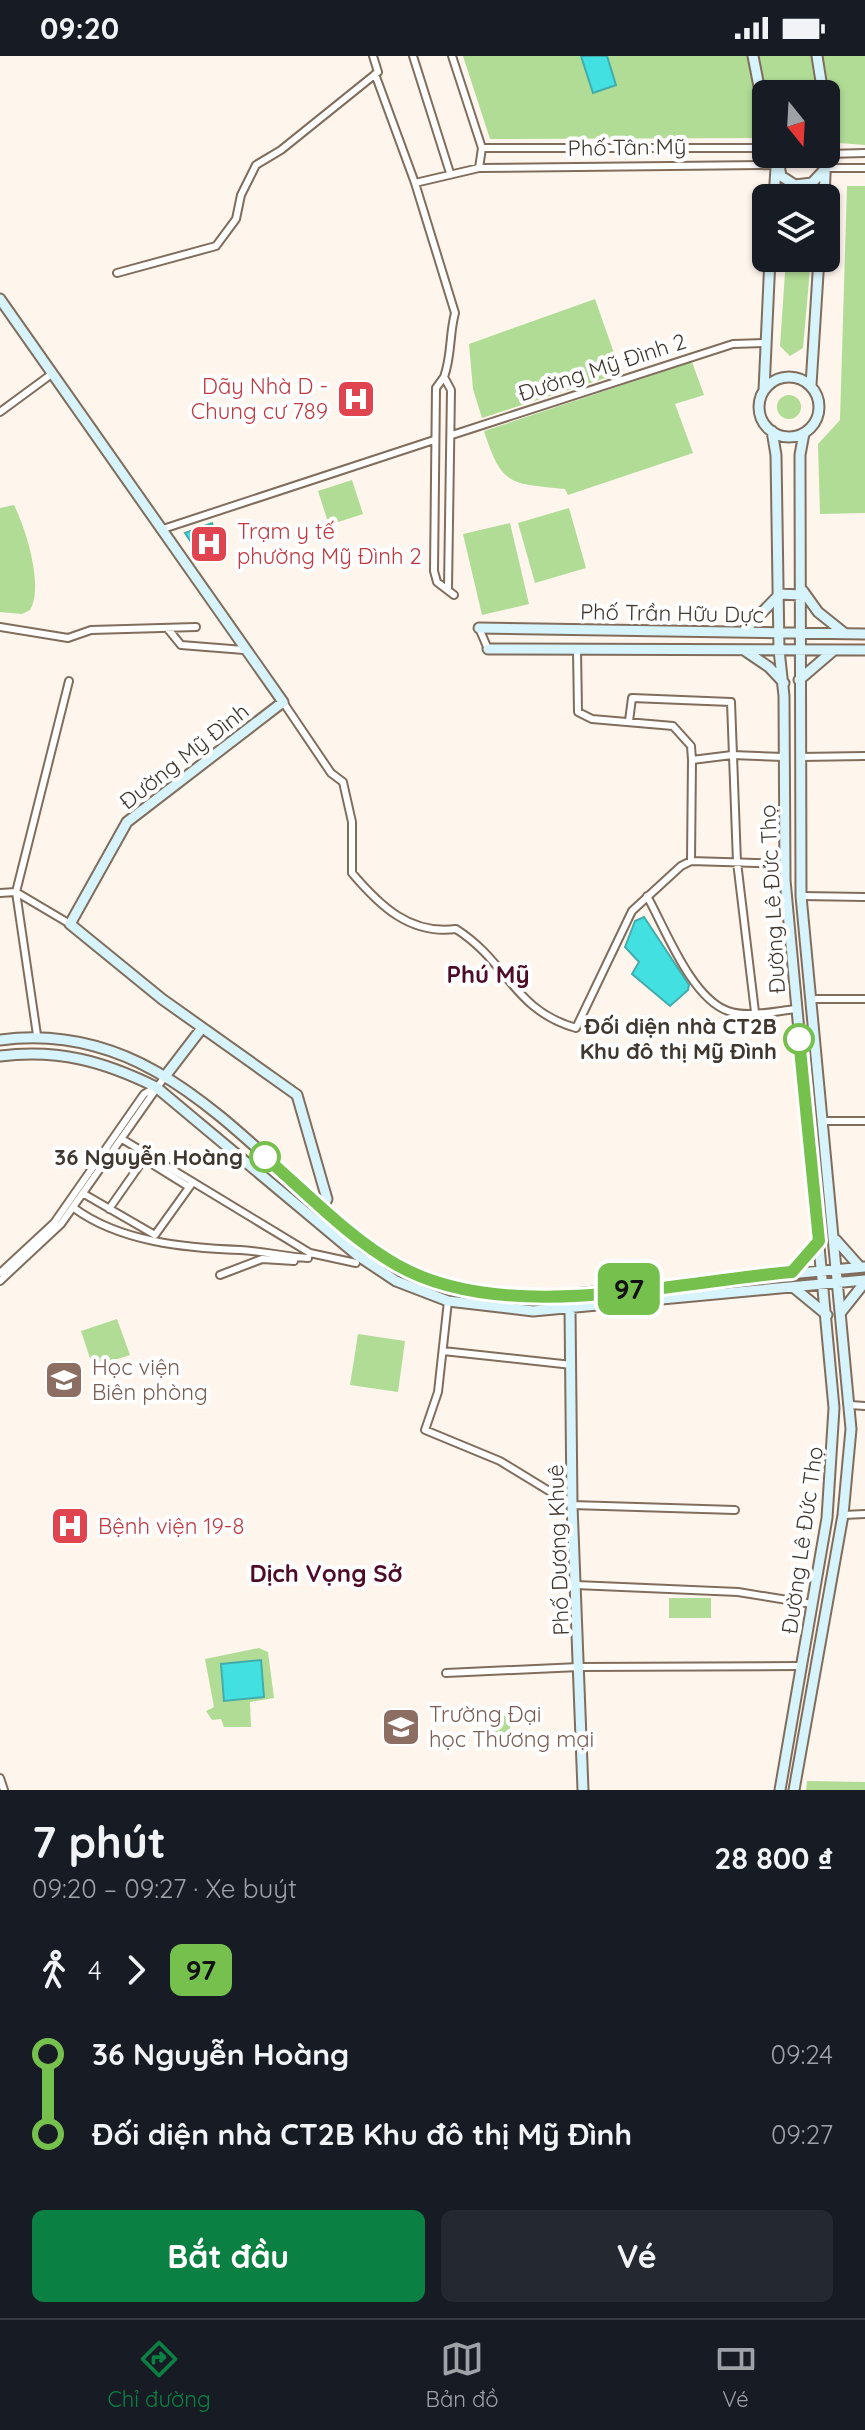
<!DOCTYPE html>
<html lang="vi">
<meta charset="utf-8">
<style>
body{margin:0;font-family:Quicksand,sans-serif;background:#242831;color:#f1f3f6;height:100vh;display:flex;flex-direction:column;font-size:30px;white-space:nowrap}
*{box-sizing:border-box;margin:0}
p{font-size:26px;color:#9ea1a6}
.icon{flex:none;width:44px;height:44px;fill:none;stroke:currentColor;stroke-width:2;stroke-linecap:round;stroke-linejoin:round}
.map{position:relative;height:1734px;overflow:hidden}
.details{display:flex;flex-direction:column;background:#171b24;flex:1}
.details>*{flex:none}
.badge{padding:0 16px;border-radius:12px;font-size:28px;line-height:52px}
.needle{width:52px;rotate:162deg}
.controls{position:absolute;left:752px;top:24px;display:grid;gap:16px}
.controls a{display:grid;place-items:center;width:88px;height:88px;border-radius:12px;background:#171b24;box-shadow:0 2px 6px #0004;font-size:40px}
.map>.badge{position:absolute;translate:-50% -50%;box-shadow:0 0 0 4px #fff}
.legs{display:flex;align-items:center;gap:12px;height:88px;padding:0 32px;font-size:26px}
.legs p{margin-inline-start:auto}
.summary{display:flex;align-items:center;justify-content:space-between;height:136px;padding:0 32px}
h1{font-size:44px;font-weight:700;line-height:60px}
.action{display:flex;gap:16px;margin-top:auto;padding:16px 32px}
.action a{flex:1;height:92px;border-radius:12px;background:#0b8043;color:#fff;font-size:32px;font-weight:700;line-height:92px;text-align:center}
.action a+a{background:#242831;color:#f1f3f6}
ul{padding:0 32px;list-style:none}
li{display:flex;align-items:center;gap:28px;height:80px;font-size:30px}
li i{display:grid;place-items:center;width:12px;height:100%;margin:0 10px;background:currentColor}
li i::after{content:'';width:20px;height:20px;margin:-10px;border:6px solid;border-radius:50%;background:#171b24}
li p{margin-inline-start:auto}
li:first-child i{background:linear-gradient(#0000 50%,currentColor 0)}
li:last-child i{background:linear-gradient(currentColor 50%,#0000 0)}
.status{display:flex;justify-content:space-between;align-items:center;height:56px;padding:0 40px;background:#171b24;direction:ltr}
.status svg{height:22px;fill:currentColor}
.tabs{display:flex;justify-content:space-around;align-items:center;height:112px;border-top:2px solid #363941;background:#171b24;font-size:22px;color:#9ea1a6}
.tabs a{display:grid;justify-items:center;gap:4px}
.tabs .current{color:#0b8043}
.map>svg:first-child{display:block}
.green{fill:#b0dc96}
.water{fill:#43e0e2;stroke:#42adac;stroke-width:2}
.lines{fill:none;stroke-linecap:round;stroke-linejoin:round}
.street-casing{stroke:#816d5c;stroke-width:10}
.secondary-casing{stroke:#816d5c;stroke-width:13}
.street{stroke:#fff;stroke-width:6}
.secondary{stroke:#d7f3fc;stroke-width:9}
.line-1-casing{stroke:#fff;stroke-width:18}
.line-1{stroke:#76c04d;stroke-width:12}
.stop-1-dot{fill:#fff;stroke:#76c04d;stroke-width:4}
.labels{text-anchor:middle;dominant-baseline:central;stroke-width:8;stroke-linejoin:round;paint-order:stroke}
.street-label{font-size:22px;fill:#40372f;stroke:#fff}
.health-label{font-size:22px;fill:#be3a42;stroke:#fff;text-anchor:start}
.stop-label{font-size:22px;font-weight:bold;fill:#40372f;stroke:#fff;text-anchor:end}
.education-label{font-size:22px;fill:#785e54;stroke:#fff;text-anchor:start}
.neighbourhood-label{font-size:24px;font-weight:bold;fill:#4e0c29;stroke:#fff}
</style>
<div class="status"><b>09:20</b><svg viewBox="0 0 49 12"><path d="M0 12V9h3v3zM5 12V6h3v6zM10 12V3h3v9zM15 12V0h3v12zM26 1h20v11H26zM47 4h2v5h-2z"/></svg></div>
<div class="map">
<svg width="865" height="1734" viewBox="0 0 865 1734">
<rect width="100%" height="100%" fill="#fef5ed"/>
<path class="green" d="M 463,0 L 865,0 L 865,89 L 826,86 L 826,38 L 766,38 L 766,82 L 490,83 Z
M 847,130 L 865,130 L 865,457 L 820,458 L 818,388 L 840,364 Z
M 786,202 L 811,202 L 803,292 L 790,300 L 780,290 Z
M 595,243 L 621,317 L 482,362 L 473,333 L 469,288 Z
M 692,306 L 704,339 L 675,348 L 693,397 L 568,439 L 565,433 C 510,427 502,431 484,375 Z
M777 351a12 12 0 1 1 24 0a12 12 0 1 1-24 0Z
M 352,424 L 363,458 L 329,469 L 318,435 Z
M 14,449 C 26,473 44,530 30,554 L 22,558 L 0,556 L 0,452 Z
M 569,452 L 586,512 L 535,527 L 518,467 Z
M 510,467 L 529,548 L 482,559 L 463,478 Z
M 117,1263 L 130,1299 L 93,1311 L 81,1275 Z
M 358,1278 L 405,1285 L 398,1336 L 350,1329 Z
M 669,1542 L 711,1542 L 711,1562 L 669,1562 Z
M 259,1592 L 268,1596 L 274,1642 L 250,1646 L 251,1671 L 224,1671 L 221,1663 L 212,1664 L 206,1655 L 214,1651 L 205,1603 Z
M 493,1657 L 510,1657 L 510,1688 L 493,1688 Z
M 807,1725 L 865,1726 L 865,1734 L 806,1734 Z"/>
<path class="water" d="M 581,0 L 607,0 L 616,29 L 593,37 Z
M 212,467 L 219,487 L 197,495 L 185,477 Z
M 644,861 L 689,929 L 688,934 L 670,950 L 632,918 L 639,906 L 625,891 L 635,865 Z
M 261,1604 L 264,1641 L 224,1645 L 221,1608 Z"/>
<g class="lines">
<defs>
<path id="street" d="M 413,0 L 450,117
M 452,0 L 482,92 L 479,112
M 375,18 L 415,127 L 455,257 C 449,279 452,299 444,321
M 482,92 L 766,92
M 827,98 L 865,97
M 826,112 L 865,112
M 415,127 L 479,112 L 776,109
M 117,217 L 216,190 L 236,163 L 241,139 L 256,109 L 281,94 L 378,16 L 373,0
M 0,356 L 53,317
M 452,379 L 733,288 L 765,287
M 163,473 L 434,384
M 448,532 L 451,334 L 444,321 L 436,332 L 434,515 L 437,526 L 454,539
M 0,571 L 68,582 L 91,574 L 196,571
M 479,572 L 488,593
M 168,573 L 181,589 L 244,594
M 577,594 L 578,656 L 592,663 L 673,670 L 691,690 L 692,704
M 283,646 L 331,717 L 343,726 L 352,766 L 352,817 C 380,850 410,879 456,873 C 508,906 513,954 576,972 L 632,855 L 681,810 L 691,805 L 784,808
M 629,665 L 632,642 L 731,646 L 737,806 L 755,956
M 800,701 L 865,700
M 691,805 L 692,704 L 732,699 L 784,701
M 0,837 L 16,836 L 70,868
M 647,840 C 665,872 691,942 728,955 C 748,962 776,955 796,953
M 801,840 L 865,841
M 811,943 L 865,943
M 37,979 L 16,836 L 69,625
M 824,1065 L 865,1065
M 122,1083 L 310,1197 L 356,1207
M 84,1138 L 155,1179 L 193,1126
M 74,1152 C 120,1186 186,1192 240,1194 C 263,1195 286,1201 308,1202
M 109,1153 L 144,1103 L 189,1131
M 0,1217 L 54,1167 L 144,1038 L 156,1031
M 220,1219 L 262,1203 L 294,1205
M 0,1225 L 61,1168 L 166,1019
M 448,1245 L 438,1336 L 425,1374 L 500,1405 L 572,1449 L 735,1454
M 443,1295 L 572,1309
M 850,1349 L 865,1350
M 843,1459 L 865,1458
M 576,1529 L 738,1536 L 812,1548
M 446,1617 L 579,1611 L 801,1610
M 0,1722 L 4,1734"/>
<path id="secondary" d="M 753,0 L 766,66
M 817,0 L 823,38
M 826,55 L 827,98
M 777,98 L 781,120 L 795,129 L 812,127 L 826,112
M 774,142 L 776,112
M 824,142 L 826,96
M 0,243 L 283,646 L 127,766 L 70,868 L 162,943 L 297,1039 L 327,1143 L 323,1151
M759 351a30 30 0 1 1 60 0a30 30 0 1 1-60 0Z
M 811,329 L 819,202
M 764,334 L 770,202
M 772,375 L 776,399 L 779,594 L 784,640 L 785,824 L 834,1352 L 827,1462 L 780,1734
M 803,535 L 818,556 L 843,576
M 778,538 L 802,539
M 479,572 L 865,578
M 744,575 L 778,540
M 488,593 L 865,594
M 744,594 L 769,611 L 784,627
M 799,624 L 834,594
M 0,984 C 150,964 236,1080 340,1166 C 364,1186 387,1205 415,1218 C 458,1239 505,1242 552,1240 L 865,1211
M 0,1000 C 59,993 103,1005 156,1031 L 357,1199 L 396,1225 L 448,1245 L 533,1255 L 865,1224
M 166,1019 L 202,972
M 836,1184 L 860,1211
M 792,1216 L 819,1185
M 793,1231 L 827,1259
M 570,1252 L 572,1449 L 583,1734
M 842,1255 L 865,1226
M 794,1734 L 843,1459 L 851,1373 L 801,840 L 800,399 L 804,377"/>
</defs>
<use href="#street" class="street-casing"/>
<use href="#secondary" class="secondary-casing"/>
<use href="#street" class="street"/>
<use href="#secondary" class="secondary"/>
</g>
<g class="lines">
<defs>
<path id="line-1" d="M 265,1101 C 307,1137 349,1182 397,1209 C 504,1270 674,1226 792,1216 L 819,1185 L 799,983"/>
</defs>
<use href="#line-1" class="line-1-casing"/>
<use href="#line-1" class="line-1"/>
</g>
<defs>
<symbol id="hospital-square" viewBox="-11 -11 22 22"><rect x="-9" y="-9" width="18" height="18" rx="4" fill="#e0444e" stroke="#fff"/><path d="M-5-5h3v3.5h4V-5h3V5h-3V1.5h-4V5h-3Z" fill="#fff"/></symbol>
<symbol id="university-square" viewBox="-11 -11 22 22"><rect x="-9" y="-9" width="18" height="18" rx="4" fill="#8d6e63" stroke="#fff"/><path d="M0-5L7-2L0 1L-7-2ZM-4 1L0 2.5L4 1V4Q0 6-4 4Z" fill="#fff"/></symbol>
</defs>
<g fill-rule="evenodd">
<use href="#hospital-square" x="334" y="321" width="44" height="44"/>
<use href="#hospital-square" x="187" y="466" width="44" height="44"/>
<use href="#university-square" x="42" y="1302" width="44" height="44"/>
<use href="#hospital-square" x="48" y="1448" width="44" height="44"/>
<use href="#university-square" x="379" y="1649" width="44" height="44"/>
</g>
<g class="stop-1-dot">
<circle cx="799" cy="983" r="14"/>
<circle cx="265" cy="1101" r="14"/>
</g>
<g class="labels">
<g class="street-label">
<text transform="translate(627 91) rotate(-1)">Phố Tân Mỹ</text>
<text transform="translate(602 311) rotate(-18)">Đường Mỹ Đình 2</text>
<text transform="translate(672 557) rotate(1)">Phố Trần Hữu Dực</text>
<text transform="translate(184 700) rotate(-38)">Đường Mỹ Đình</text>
<text transform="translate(772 843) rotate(-93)">Đường Lê Đức Thọ</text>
<text transform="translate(802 1484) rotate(-82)">Đường Lê Đức Thọ</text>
<text transform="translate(558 1494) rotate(-92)">Phố Dương Khuê</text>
</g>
<g class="health-label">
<text x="328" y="330" text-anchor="end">Dãy Nhà D -<tspan x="328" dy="25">Chung cư 789</tspan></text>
<text x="237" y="475">Trạm y tế<tspan x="237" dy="25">phường Mỹ Đình 2</tspan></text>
<text x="98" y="1470">Bệnh viện 19-8</text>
</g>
<g class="stop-label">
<text x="777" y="970">Đối diện nhà CT2B<tspan x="777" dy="25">Khu đô thị Mỹ Đình</tspan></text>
<text x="243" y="1101">36 Nguyễn Hoàng</text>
</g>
<g class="education-label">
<text x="92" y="1311">Học viện<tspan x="92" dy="25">Biên phòng</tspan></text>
<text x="429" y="1658">Trường Đại<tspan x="429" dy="25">học Thương mại</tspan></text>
</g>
<g class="neighbourhood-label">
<text x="488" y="918">Phú Mỹ</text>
<text x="326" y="1517">Dịch Vọng Sở</text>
</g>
</g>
</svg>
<div class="controls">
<a><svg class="needle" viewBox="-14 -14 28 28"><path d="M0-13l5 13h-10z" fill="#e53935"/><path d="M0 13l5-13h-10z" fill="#9ea1a6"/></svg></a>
<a><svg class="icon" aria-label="layers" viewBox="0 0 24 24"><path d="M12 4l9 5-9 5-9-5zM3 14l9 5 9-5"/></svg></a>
</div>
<b class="badge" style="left:629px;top:1233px;background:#76c04d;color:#111">97</b>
</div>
<section class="details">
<div class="summary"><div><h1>7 phút</h1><p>09:20 – 09:27 · Xe buýt</p></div><b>28 800 ₫</b></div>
<div class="legs"><svg class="icon" aria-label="walk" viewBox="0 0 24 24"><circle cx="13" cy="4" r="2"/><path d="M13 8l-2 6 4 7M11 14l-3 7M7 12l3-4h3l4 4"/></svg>4<svg class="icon" aria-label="forward" viewBox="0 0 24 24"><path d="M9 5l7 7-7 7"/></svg><b class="badge" style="background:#76c04d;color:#111">97</b></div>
<ul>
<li><i style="color:#76c04d"></i><b>36 Nguyễn Hoàng</b><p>09:24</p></li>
<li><i style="color:#76c04d"></i><b>Đối diện nhà CT2B Khu đô thị Mỹ Đình</b><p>09:27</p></li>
</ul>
<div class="action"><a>Bắt đầu</a><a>Vé</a></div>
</section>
<nav class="tabs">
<a class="current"><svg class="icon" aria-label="directions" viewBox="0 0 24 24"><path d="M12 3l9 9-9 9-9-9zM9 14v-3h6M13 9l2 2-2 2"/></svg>Chỉ đường</a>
<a><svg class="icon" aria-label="map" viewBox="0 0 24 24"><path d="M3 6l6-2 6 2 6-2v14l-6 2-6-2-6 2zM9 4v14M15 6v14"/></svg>Bản đồ</a>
<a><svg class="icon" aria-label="tickets" viewBox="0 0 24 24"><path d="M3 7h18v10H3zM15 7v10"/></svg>Vé</a>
</nav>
